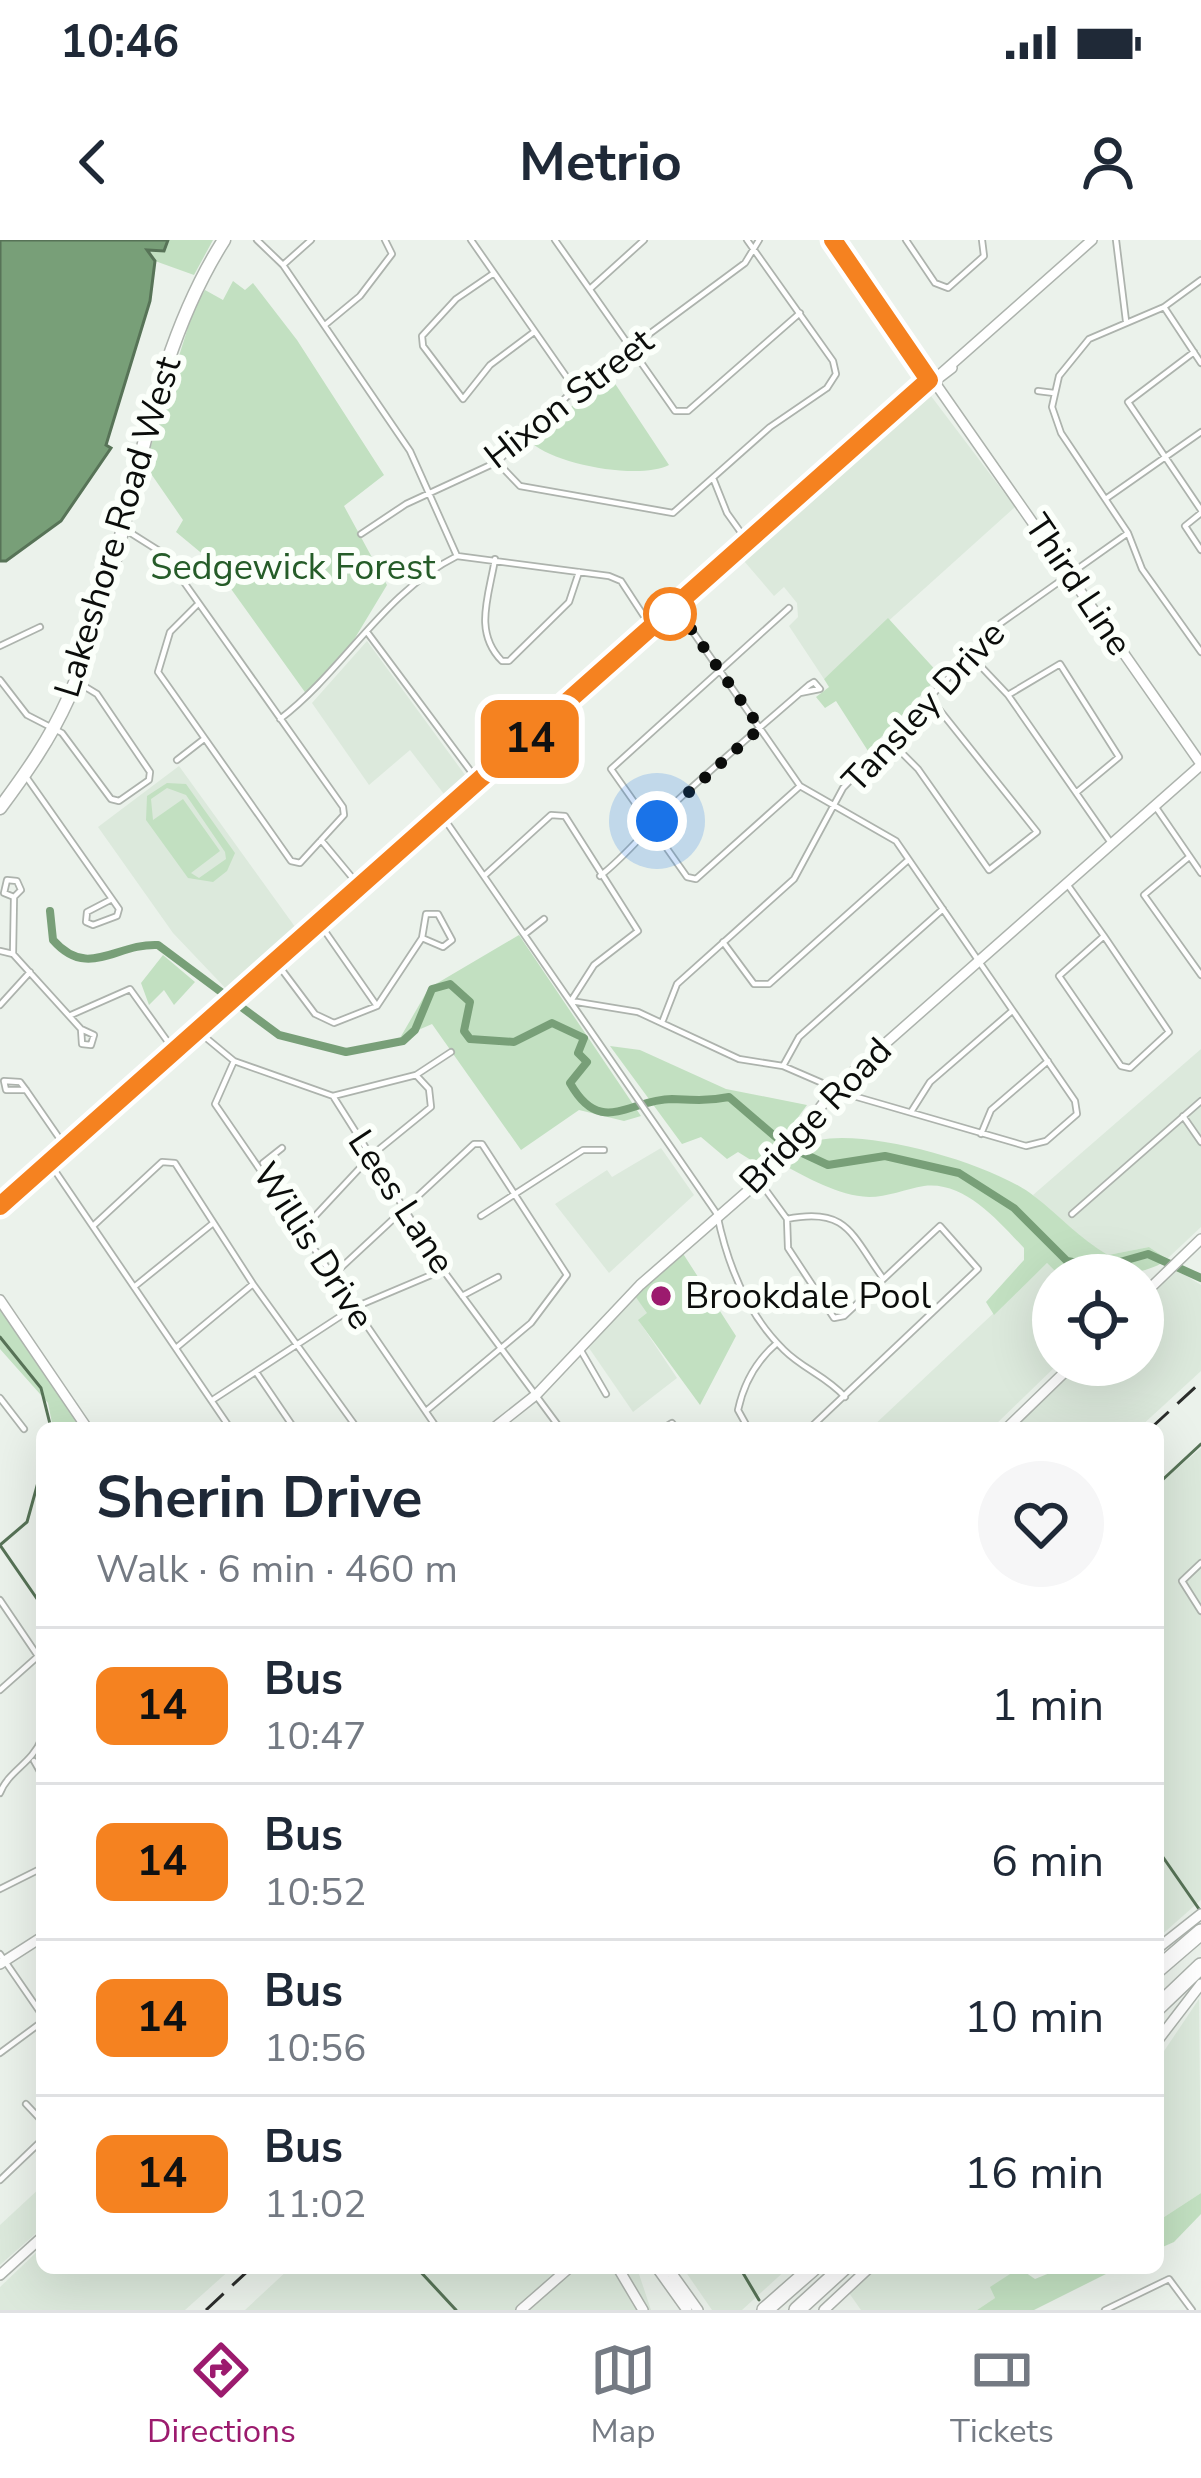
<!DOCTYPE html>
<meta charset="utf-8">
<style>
body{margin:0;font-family:"Nunito Sans",sans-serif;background:#f6f6f7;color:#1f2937;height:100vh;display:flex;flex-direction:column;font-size:45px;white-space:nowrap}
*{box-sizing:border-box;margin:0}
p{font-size:39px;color:#747a83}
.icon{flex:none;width:66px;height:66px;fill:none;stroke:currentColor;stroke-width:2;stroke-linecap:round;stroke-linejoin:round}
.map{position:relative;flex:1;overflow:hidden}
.panel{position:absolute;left:36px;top:1182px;width:1128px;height:852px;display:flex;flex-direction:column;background:#fff;border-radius:18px;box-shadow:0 12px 48px #0002}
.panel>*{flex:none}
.badge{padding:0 24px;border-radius:18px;font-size:42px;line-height:78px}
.buttons{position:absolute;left:1032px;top:1014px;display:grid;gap:24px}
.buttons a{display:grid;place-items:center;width:132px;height:132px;border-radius:50%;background:#fff;box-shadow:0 12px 48px #0002;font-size:60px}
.you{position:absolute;width:60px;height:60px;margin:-30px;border:9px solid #fff;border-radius:50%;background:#1a73e8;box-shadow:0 0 0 18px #1a73e833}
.map>.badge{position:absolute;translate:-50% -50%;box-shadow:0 0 0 6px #fff}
.round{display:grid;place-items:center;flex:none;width:126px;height:126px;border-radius:63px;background:#f6f6f7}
.overview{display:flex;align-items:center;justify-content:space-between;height:204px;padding:0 60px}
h1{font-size:57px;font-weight:700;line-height:90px}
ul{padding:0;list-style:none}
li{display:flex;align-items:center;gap:36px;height:156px;padding:0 60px;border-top:3px solid #e0e1e3}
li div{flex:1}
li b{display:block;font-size:45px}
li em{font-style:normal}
li .badge{min-width:132px;font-weight:700;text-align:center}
.status{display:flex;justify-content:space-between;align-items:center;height:84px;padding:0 60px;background:#fff;direction:ltr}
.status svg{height:33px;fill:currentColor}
header{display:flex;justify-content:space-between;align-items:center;height:156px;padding:0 60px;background:#fff;font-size:54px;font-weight:700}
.menu{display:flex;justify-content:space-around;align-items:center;height:168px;border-top:3px solid #e0e1e3;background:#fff;font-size:33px;color:#747a83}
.menu a{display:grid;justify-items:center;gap:6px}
.menu .active{color:#9c1b6e}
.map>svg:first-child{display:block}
.built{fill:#dce9dc}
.green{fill:#c2e0c1;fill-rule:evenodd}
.water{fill:#789f78;stroke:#577357;stroke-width:3}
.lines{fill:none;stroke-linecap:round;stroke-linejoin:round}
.stream{stroke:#577357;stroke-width:3}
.river{stroke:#789f78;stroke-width:8}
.street-casing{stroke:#adb3ad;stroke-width:8}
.secondary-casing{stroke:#adb3ad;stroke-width:12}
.primary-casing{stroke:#adb3ad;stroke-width:15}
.highway-casing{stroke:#adb3ad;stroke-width:18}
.street{stroke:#fff;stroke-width:4.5}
.secondary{stroke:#fff;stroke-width:9}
.primary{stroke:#fff;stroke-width:12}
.highway{stroke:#fff;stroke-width:15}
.rail{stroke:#2c2e2c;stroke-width:3;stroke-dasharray:24 12;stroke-linecap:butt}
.line-casing{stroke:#fff;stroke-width:27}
.line{stroke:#f58220;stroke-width:18}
.walk{stroke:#0b0d0b;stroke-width:12;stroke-dasharray:0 21.6}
.stop-dot{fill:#fff;stroke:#f58220;stroke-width:6}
.poi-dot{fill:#9c1b6e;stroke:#fbfffa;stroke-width:4.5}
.labels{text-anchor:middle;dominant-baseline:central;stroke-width:12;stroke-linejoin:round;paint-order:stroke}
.street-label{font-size:36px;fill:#0b0d0b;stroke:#fbfffa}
.park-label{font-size:36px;fill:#255c28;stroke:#fbfffa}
.poi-label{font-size:36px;fill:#0b0d0b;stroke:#fbfffa;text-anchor:start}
</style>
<div class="status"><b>10:46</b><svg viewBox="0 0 49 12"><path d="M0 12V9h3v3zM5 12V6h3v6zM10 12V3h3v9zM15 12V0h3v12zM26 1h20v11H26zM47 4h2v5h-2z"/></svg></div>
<header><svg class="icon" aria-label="back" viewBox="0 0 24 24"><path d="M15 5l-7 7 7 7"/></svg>Metrio<svg class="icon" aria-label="person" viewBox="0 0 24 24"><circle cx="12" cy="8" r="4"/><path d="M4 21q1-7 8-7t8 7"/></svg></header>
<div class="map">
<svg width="1201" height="2070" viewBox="0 0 1201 2070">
<rect width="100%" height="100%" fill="#ebf2eb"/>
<path class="built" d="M 931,156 L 1015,267 L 824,439 L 789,386 L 798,377 L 797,363 L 784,347 L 774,356 L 744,321 Z
M 367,401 L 468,539 L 447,558 L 410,510 L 369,545 L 312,463 Z
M 179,526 L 298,691 L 231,754 L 173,693 L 98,587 Z
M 1201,809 L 1201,987 L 1167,1019 L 1149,1007 L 1108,1015 L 1082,1000 L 1033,955 Z
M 661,908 L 694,955 L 609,1033 L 555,964 L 607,930 L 612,937 Z
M 1047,1023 L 1059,1035 L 1053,1035 L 1057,1125 L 992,1188 L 871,1188 Z
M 1177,1030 L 1201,1045 L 1201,1131 L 1139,1188 L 1014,1188 L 1079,1125 L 1143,1125 L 1143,1063 Z
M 635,1056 L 648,1073 L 639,1081 L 677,1138 L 633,1172 L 589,1108 Z
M 1201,1208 L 1201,1660 L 1158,1698 L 1158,1245 Z
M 1199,1759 L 1201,1953 L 1158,1981 L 1158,1820 Z
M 42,1946 L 42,1988 L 0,2025 L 0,1985 Z
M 42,2007 L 42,2028 L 232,2028 L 185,2070 L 0,2070 L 0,2047 Z
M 290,2028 L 637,2028 L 651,2070 L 245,2070 Z
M 683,2028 L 788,2028 L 742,2070 L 712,2070 Z
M 878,2028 L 1019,2028 L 991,2047 L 995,2058 L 977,2070 L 861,2070 L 849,2053 Z"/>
<path class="green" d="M 168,0 L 213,0 L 194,35 L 155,21 L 147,10 L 164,10 Z
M 233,41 L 245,50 L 253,43 L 297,100 L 384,235 L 344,266 L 387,345 L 352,403 L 307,455 L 211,321 L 176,292 L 183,280 L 145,225 L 194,68 L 205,50 L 223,60 Z
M 608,133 L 669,225 C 640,240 556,225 532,203 Z
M 888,378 L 940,435 L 868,511 L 836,461 L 825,468 L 816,457 L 829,447 L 824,439 Z
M 167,543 L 186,544 L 235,613 L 227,631 L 213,642 L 188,638 L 146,580 L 147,556 ZM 167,548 L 186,555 L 225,612 L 226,619 L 199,638 L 191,633 L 220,611 L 183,559 L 153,580 L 151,559 Z
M 519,695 L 641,876 L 624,881 L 579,870 L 521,910 L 432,784 L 400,798 L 429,748 Z
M 163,715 L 195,742 L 174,765 L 164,750 L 149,765 L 141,743 Z
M 610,806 L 640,810 L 726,849 L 807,865 L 762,927 L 738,912 L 727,919 L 701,897 L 682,904 Z
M 810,887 L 819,900 C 869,889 992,923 1034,956 C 1060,976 1079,998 1108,1015 L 1149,1007 L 1167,1019 C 1145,1039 1089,1035 1059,1035 L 1047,1023 L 994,1075 L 986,1062 L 1024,1020 L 1024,1008 C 998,981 965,941 924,946 C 906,949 887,957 869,957 C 838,956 807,937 781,924 Z
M 682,1012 L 736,1096 L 700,1165 L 638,1080 L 647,1073 L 635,1056 Z
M 0,1068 L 81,1188 L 53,1188 L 48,1163 L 0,1109 Z
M 1201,1953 L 1201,1974 L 1174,2002 L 1158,2009 L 1158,1981 Z
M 1019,2028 L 1035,2039 L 1062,2028 L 1118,2028 L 1034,2070 L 977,2070 L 995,2058 L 990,2047 Z"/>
<path class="water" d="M 0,0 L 168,0 L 164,11 L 147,10 L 155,21 L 150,61 L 106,205 L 111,208 L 61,281 L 6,321 L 0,321 Z"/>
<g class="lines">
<path class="stream" d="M 0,1097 L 41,1148 L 51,1188
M 42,1228 L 27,1282 L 0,1305 L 42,1366
M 1158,1244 L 1201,1204
M 1158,1610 L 1199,1669
M 417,2028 L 456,2070
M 740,2028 L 759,2060"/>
<path class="river" d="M 50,671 L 53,700 C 88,740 116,703 158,705 L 279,795 L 346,812 L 403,801 L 415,790 L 432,749 L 450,744 L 470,762 L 464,791 L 470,799 L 514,802 L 552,783 L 584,798 L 578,813 L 587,822 L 570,843 C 601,898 629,859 672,859 C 695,860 707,861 729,857 L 785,905 L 828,925 L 885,916 L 959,933 L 1014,968 L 1067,1021 L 1102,1027 L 1148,1014 L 1201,1038"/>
<defs>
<path id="street" d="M 257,0 L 283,25 L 410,211 L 457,316
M 471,0 L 575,149
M 555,0 L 675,171 L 688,171 L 800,73
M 906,0 L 935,43 L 948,48 L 984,16 L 982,0
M 1116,0 L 1126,81
M 283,25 L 311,0
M 494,33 L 456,59 L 422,96 L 423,106 L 463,159 L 490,125 L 534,92
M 1201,40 L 1164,67 L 1089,99 L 1059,136 L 1052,167 L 1061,193 L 1128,293 L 1142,329 L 1201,412
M 591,48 L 644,0
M 1164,67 L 1201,123
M 325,85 L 360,56 L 392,14 L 385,0
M 1194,112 L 1128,162 L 1201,270
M 1038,151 L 1054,153
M 497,222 L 520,246 L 673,273 L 770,187 L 827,148 L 836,134 L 833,121 L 747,0
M 713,238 L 727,273 L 747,301
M 1107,258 L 1201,192
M 1201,273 L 1185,286 L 1201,310
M 126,290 L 164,314 L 343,567 L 344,575 L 300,623 L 291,621 L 158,432 L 170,392 L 197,365
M 361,294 L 406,264 L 497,222 L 575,149 L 745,23 L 759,0
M 495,319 C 489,356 473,392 502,421 L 509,421 L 569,362 L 579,332
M 789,368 L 611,529 L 687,637 L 696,639 L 800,546
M 367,392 L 478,541
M 0,406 L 40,387
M 971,416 L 1008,455 L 1111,603
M 0,440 L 27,475 L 62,493 L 111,559 L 119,561 L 149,540 L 150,532 L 97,454 L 79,443
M 1008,455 L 1060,424 L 1119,517 L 1077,552
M 280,479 C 345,429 383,353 457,316 L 609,336 L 621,341 L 653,390
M 890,501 L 918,529 L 989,630 L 1037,592 L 930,458
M 177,520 L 204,499
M 27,538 L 112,659 L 119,669 L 117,676 L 93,685 L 86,682 L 87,672 L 112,659
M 1155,566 L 1201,633
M 443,577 L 717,974 C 727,1023 747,1074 784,1110 C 803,1129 826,1136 845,1157
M 321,600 L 360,647
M 1189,617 L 1144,655 L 1201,735
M 484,636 L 551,575 L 565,576 L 638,691 L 594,725 L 571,761
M 600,636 C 626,616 644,592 667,570 C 713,527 761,487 809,445 L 814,442 L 820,449 L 800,453
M 1067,644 L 1104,696 L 1059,736 L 1121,826 L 1130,828 L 1169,792 L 1104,696
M 322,687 L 377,766
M 525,694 L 544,679
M 723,702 L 754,744 L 769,744 L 907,621
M 0,711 L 13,714 L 81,789 L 94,795 L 91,805 L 82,804 L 81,789
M 13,714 L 14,657 L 21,650 L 17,641 L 7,640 L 4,653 L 14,657
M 276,722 L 315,774 L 334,783 L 377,766 L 422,698 L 426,674 L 438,674 L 452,700 L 443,707 L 422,698
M 571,761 L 638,772 L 739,819 L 783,826 L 850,855 L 1026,906 L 1046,901 L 1077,874 L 1075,861 L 896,601 L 800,546 L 677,369
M 0,765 L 30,732
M 71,775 L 130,749 L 173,809
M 663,780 L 677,744 L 794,639 L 843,548 L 1001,383 L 1128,293
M 199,792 L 234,821 L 333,856 L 443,1030 L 560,1188
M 234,821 L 215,864 L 437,1188
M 783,826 L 799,797 L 943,669
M 26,850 L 6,850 L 4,841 L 20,842 L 26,850 L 64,905
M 333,856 L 416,835 L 451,812
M 911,872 L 930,842 L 1012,771
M 1183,876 L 1201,902
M 981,894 L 991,870 L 1048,821
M 263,923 L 282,908
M 51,925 L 230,1188
M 760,942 L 787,979 L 788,1008 L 834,1078 L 844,1076 L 940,986 L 978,1029 L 810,1188
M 1072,974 L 1201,861
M 481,976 L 583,910 L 604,910
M 787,979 C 846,967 851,993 882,1037
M 93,986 L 162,922 L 175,923 L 253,1044 L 357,1188
M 302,990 L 372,915 L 431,867 L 429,849 L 416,835
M 332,1036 L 474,904 L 482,904 L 567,1035 L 531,1083 L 426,1171
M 134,1047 L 212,984
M 462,1056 L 498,1037
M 176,1108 L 253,1044
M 580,1109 L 606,1154
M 256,1132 L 294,1188
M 0,1158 L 24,1189
M 214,1159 L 353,1068 L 443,1030
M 664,1188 L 672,1183 L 676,1188
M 748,1188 L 738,1170 C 744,1142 756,1121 777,1103
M 1201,1323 L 1182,1341 L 1201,1371
M 0,1360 L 42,1422
M 0,1450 L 36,1418
M 34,1521 L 42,1535
M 0,1553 C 9,1530 32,1524 42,1498
M 0,1649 L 42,1628
M 0,1714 L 42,1775
M 0,1813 L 42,1782
M 26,1864 L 42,1881
M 0,1940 L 42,1900
M 1105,2070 L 1169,2039 L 1192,2070"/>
<path id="secondary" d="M 833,0 L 917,118
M 917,117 L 1201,524
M 910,160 L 952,128
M 0,966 L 1092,0
M 1143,1055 L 1201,999
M 0,1060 L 87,1188
M 494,1188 L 537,1154 L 640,1045 L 774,928 L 836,847 L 1201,525
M 1007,1188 L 1072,1125
M 1158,1708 L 1201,1674
M 0,1724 L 42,1697
M 1158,1800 L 1201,1744
M 618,2028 L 643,2070
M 657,2028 L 687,2070
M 668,2028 L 698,2070
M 0,2035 L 42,1997
M 521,2070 L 569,2028
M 824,2070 L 869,2028"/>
<path id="primary" d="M 0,568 C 26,533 50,499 68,459 C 135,312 136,138 224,0"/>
<path id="highway" d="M 1158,1729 L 1201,1692
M 1158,1767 L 1201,1726
M 765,2070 L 813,2028
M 797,2070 L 843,2028"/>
</defs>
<use href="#street" class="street-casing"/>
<use href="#secondary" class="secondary-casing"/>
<use href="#primary" class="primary-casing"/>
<use href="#highway" class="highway-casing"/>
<use href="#street" class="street"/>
<use href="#secondary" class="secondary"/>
<use href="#primary" class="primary"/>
<use href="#highway" class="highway"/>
<path class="rail" d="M 1151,1188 L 1201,1142
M 206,2070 L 251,2028"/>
</g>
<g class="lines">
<defs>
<path id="line" d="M 0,966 L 929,140 L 833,0"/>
</defs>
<use href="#line" class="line-casing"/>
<use href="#line" class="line"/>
<path class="walk" d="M 657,581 L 760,488 L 677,369 L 670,374"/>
</g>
<circle class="stop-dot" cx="670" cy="374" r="24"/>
<circle class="poi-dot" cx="661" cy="1056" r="12"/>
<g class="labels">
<g class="street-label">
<text transform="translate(569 159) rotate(-38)">Hixon Street</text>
<text transform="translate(118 287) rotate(-73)">Lakeshore Road West</text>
<text transform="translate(1078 345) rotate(56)">Third Line</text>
<text transform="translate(924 467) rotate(-47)">Tansley Drive</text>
<text transform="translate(816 876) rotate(-46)">Bridge Road</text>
<text transform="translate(401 962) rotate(57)">Lees Lane</text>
<text transform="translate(313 1006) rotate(57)">Willis Drive</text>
</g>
<g class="park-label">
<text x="293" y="327">Sedgewick Forest</text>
</g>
<g class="poi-label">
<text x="685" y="1056">Brookdale Pool</text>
</g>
</g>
</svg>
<div class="buttons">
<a><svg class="icon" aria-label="locate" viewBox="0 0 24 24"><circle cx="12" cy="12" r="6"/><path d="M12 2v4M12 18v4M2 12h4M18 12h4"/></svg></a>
</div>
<div class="you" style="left:657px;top:581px"></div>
<b class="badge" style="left:530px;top:499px;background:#f58220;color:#111">14</b>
<section class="panel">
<div class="overview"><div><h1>Sherin Drive</h1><p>Walk · 6 min · 460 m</p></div><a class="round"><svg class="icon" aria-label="heart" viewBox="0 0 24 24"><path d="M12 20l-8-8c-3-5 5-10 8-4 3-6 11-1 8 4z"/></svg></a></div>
<ul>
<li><span class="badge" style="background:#f58220;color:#111">14</span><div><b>Bus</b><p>10:47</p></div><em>1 min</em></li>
<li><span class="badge" style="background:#f58220;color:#111">14</span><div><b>Bus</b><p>10:52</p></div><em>6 min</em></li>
<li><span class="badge" style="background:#f58220;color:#111">14</span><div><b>Bus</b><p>10:56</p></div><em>10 min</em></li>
<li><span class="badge" style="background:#f58220;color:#111">14</span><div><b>Bus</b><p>11:02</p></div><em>16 min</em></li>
</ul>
</section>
</div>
<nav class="menu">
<a class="active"><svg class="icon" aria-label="directions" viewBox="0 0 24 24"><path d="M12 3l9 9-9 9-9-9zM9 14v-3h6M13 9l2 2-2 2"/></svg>Directions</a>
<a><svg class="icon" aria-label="map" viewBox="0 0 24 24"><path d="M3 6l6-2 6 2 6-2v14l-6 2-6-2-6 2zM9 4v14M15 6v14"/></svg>Map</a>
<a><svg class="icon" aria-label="tickets" viewBox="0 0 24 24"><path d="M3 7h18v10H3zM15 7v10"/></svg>Tickets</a>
</nav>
